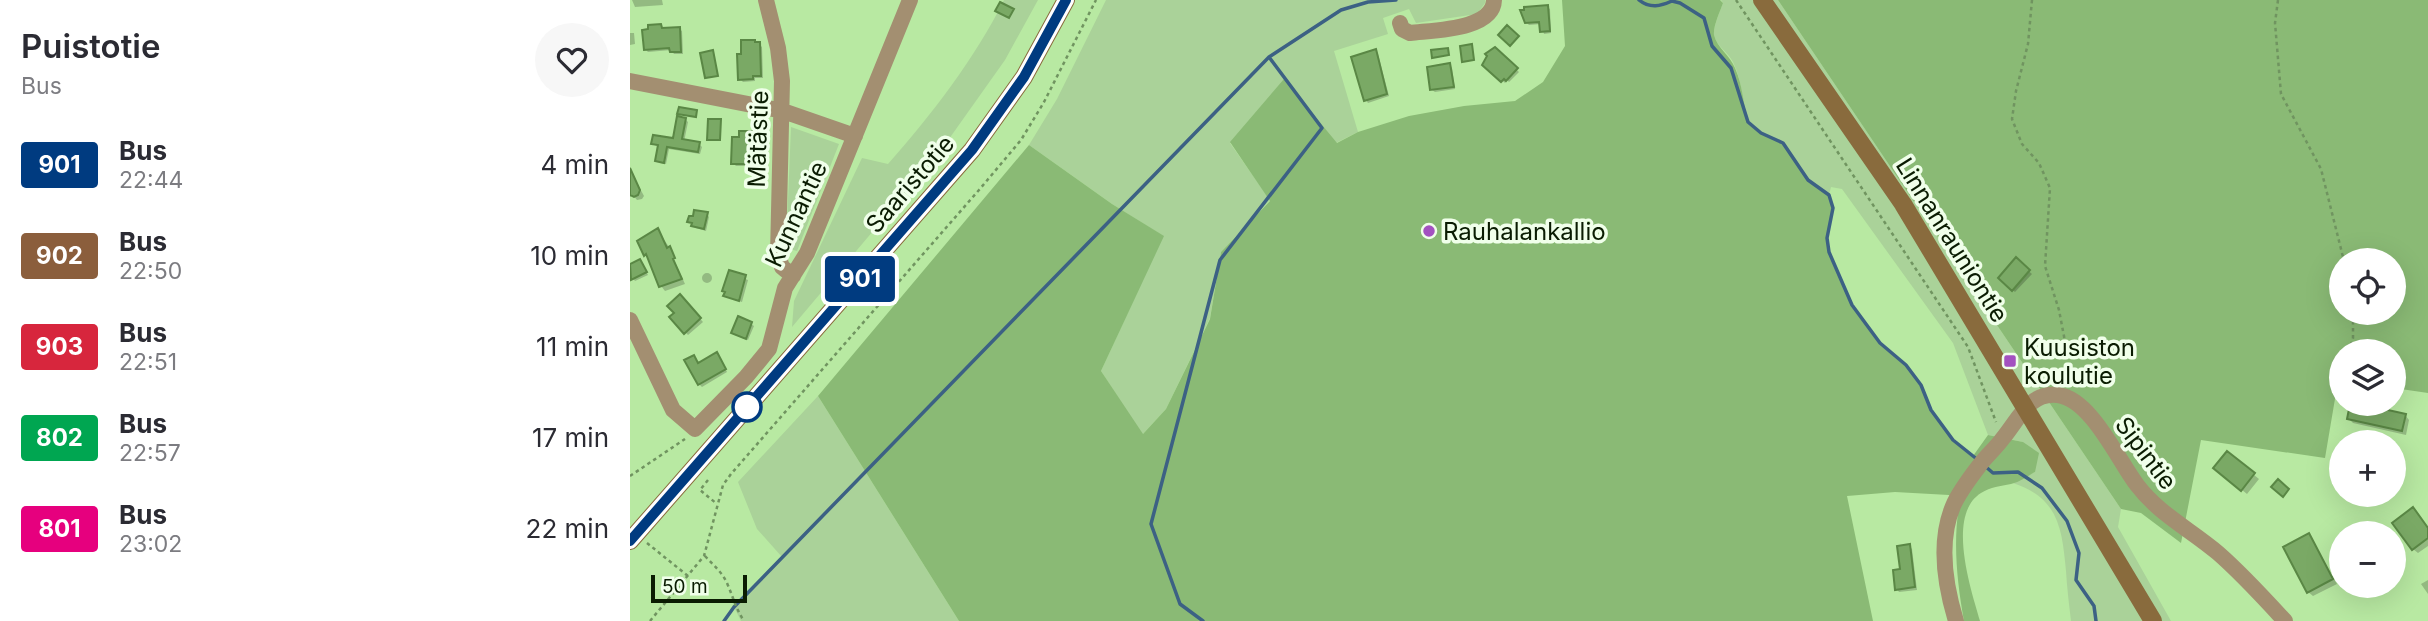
<!DOCTYPE html>
<meta charset="utf-8">
<style>
body{margin:0;font-family:Inter,sans-serif;background:#f7f7f7;color:#2b2b33;height:100vh;display:flex;flex-direction:column;font-size:26px;white-space:nowrap}
*{box-sizing:border-box;margin:0}
p{font-size:23px;color:#7c7c81}
.icon{flex:none;width:38px;height:38px;fill:none;stroke:currentColor;stroke-width:2;stroke-linecap:round;stroke-linejoin:round}
.map{position:relative;flex:1;overflow:hidden}
.sheet{display:flex;flex-direction:column;background:#fff;width:630px}
.sheet>*{flex:none}
.badge{padding:0 14px;border-radius:5px;font-size:24px;line-height:46px}
.buttons{position:absolute;left:1699px;top:248px;display:grid;gap:14px}
.buttons a{display:grid;place-items:center;width:77px;height:77px;border-radius:50%;background:#fff;box-shadow:0 7px 28px #0002;font-size:35px}
.scale{position:absolute;left:21px;bottom:18px;width:96px;box-sizing:border-box;padding-left:7px;border:4px solid #0a1c02;border-top:0;font-size:19px;line-height:24px;white-space:nowrap;color:#0a1c02;-webkit-text-stroke:5px #f0ffea;paint-order:stroke}
.map>.badge{position:absolute;translate:-50% -50%;box-shadow:0 0 0 4px #fff}
.round{display:grid;place-items:center;flex:none;width:74px;height:74px;border-radius:37px;background:#f7f7f7}
.head{display:flex;align-items:center;justify-content:space-between;height:119px;padding:0 21px}
h1{font-size:33px;font-weight:600;line-height:52px}
ul{padding:0;list-style:none}
li{display:flex;align-items:center;gap:21px;height:91px;padding:0 21px}
li div{flex:1}
li b{display:block;font-size:26px}
li em{font-style:normal}
li .badge{min-width:77px;font-weight:700;text-align:center}
main{display:flex;flex:1;min-height:0}
.map>svg:first-child{display:block}
.green{fill:#aad299}
.forest{fill:#8aba75;fill-rule:evenodd}
.shadow{fill:#0003}
.lines{fill:none;stroke-linecap:round;stroke-linejoin:round}
.stream{stroke:#3c6184;stroke-width:3.5}
.building{fill:#7aa965;stroke:#5a8745;stroke-width:2}
.path{stroke:#709460;stroke-width:2.5;stroke-dasharray:3.5 3.5;stroke-linecap:butt}
.street{stroke:#a38f71;stroke-width:16}
.secondary{stroke:#896b3d;stroke-width:18}
.line-casing{stroke:#fff;stroke-width:16}
.line{stroke:#003b80;stroke-width:10}
.poi-dot{fill:#a351c0;stroke:#f0ffea;stroke-width:2.5}
.stop-dot{fill:#fff;stroke:#003b80;stroke-width:3.5}
.labels{text-anchor:middle;dominant-baseline:central;stroke-width:7;stroke-linejoin:round;paint-order:stroke}
.street-label{font-size:24px;fill:#0a1c02;stroke:#f0ffea}
.poi-label{font-size:24px;fill:#0a1c02;stroke:#f0ffea;text-anchor:start}
</style>
<main>
<section class="sheet">
<div class="head"><div><h1>Puistotie</h1><p>Bus</p></div><a class="round"><svg class="icon" aria-label="heart" viewBox="0 0 24 24"><path d="M12 20l-8-8c-3-5 5-10 8-4 3-6 11-1 8 4z"/></svg></a></div>
<ul>
<li><span class="badge" style="background:#003b80;color:#fff">901</span><div><b>Bus</b><p>22:44</p></div><em>4 min</em></li>
<li><span class="badge" style="background:#8b5e3c;color:#fff">902</span><div><b>Bus</b><p>22:50</p></div><em>10 min</em></li>
<li><span class="badge" style="background:#d7263d;color:#fff">903</span><div><b>Bus</b><p>22:51</p></div><em>11 min</em></li>
<li><span class="badge" style="background:#00a651;color:#fff">802</span><div><b>Bus</b><p>22:57</p></div><em>17 min</em></li>
<li><span class="badge" style="background:#e6007e;color:#fff">801</span><div><b>Bus</b><p>23:02</p></div><em>22 min</em></li>
</ul>
</section>
<div class="map">
<svg width="1798" height="621" viewBox="0 0 1798 621">
<rect width="100%" height="100%" fill="#b8e9a2"/>
<path class="green" d="M 374,0 L 408,0 L 375,60 L 309,153 L 162,327 L 164,301 L 232,158 L 258,164 C 300,117 346,57 374,0 Z
M 476,0 L 855,0 L 855,3 L 847,14 L 786,23 L 779,9 L 753,18 L 758,34 L 704,51 L 728,132 L 706,143 L 600,143 L 640,200 L 591,252 L 580,318 L 536,409 L 512,435 L 471,371 L 533,236 L 482,204 L 399,145 L 427,99 Z
M 1091,0 L 1148,0 L 1491,509 L 1488,527 L 1541,621 L 1441,621 C 1439,604 1437,588 1436,571 C 1432,529 1429,498 1383,483 L 1405,472 L 1393,442 L 1358,435 L 1323,343 L 1212,189 L 1201,187 L 1199,195 L 1178,180 L 1153,143 L 1131,133 L 1118,122 C 1112,101 1113,83 1103,62 C 1098,52 1087,47 1084,35 C 1083,26 1090,12 1093,3 Z
M 161,127 L 209,144 L 167,251 L 156,248 Z
M 188,396 L 329,621 L 111,621 L 104,607 L 152,557 L 127,529 L 108,482 Z"/>
<path class="forest" d="M 932,0 L 1090,0 L 1093,3 C 1090,12 1083,26 1084,35 C 1087,48 1100,55 1105,68 C 1113,86 1113,103 1118,122 L 1131,133 L 1153,143 L 1178,180 L 1199,195 L 1203,208 L 1197,238 L 1199,252 L 1222,305 L 1250,343 L 1276,365 L 1291,385 L 1301,410 L 1323,440 L 1343,456 L 1358,435 L 1393,442 L 1409,453 L 1405,472 C 1398,476 1390,482 1381,484 C 1370,486 1361,487 1351,493 C 1316,515 1341,590 1350,621 L 1334,621 C 1327,582 1323,544 1329,505 L 1319,495 L 1265,492 L 1217,496 L 1243,621 L 329,621 L 188,396 L 399,145 L 482,204 L 534,236 L 471,371 L 513,434 L 536,409 L 580,319 L 591,252 L 640,201 L 600,142 L 654,79 L 707,143 L 728,132 L 779,116 L 834,106 L 885,101 L 913,82 L 935,46 Z
M 1148,0 L 1798,0 L 1798,393 L 1764,388 L 1764,352 L 1712,352 L 1711,381 L 1708,381 L 1695,458 L 1571,440 L 1551,543 L 1511,513 L 1491,509 ZM 1712,261 L 1764,261 L 1764,313 L 1712,313 Z"/>
<path class="shadow" d="M 2,0 L 32,0 L 33,5 L 5,7 Z
M 917,7 L 920,9 L 921,33 L 914,34 L 911,24 L 899,25 L 896,22 Z
M 31,26 L 34,29 L 49,29 L 52,31 L 53,54 L 44,54 L 41,50 L 18,52 L 15,49 Z
M 0,33 L 4,33 L 5,44 L 0,45 Z
M 129,44 L 132,47 L 133,78 L 125,78 L 125,81 L 113,82 L 110,79 Z
M 865,50 L 889,72 L 879,82 L 877,80 L 875,83 L 855,64 Z
M 745,51 L 748,54 L 759,96 L 738,103 L 736,100 Z
M 820,65 L 822,68 L 825,89 L 805,92 L 802,90 Z
M 55,119 L 58,122 L 54,142 L 69,144 L 72,147 L 70,154 L 39,149 L 36,164 L 30,163 L 27,161 L 29,147 L 23,144 L 45,140 Z
M 133,133 L 136,136 L 133,166 L 106,166 L 103,163 Z
M 0,170 L 14,196 L 12,199 L 7,200 L 3,195 L 0,197 Z
M 77,214 L 79,217 L 76,231 L 66,228 L 59,221 Z
M 27,230 L 42,251 L 40,251 L 55,284 L 35,291 L 31,286 L 20,260 L 15,255 Z
M 1386,260 L 1402,274 L 1385,292 L 1370,278 Z
M 10,261 L 18,275 L 5,281 L 0,274 L 0,266 Z
M72 278a5 5 0 1 1 10 0a5 5 0 1 1-10 0Z
M 100,273 L 118,280 L 112,302 L 95,296 Z
M 50,297 L 73,322 L 58,335 L 42,318 L 46,313 Z
M 121,324 L 124,326 L 118,340 L 106,335 Z
M 89,357 L 97,372 L 72,387 L 69,384 L 69,364 Z
M 1775,415 L 1779,420 L 1776,435 L 1723,423 L 1719,419 Z
M 1597,453 L 1629,479 L 1617,494 L 1590,472 Z
M 1798,529 L 1798,546 L 1788,553 L 1783,549 Z
M 1679,536 L 1707,584 L 1683,596 L 1678,592 Z
M 1279,546 L 1282,549 L 1287,590 L 1269,592 L 1267,589 Z
M 1798,580 L 1798,594 L 1791,584 Z"/>
<g class="lines">
<path class="stream" d="M 1009,0 C 1020,9 1031,6 1042,1 L 1050,3 L 1074,18 L 1082,46 L 1101,68 L 1118,122 L 1131,133 L 1153,143 L 1178,180 L 1199,195 L 1203,208 L 1197,238 L 1199,252 L 1222,305 L 1250,343 L 1276,365 L 1291,385 L 1301,410 L 1323,440 L 1348,460
M 1356,467 L 1363,473 L 1388,472 L 1412,488 L 1437,521 L 1449,553 L 1446,580 L 1464,606 L 1466,621
M 94,621 L 104,607 L 639,57 L 711,10 L 738,2 L 766,0
M 573,621 L 550,604 L 521,524 L 590,260 L 692,128 L 639,57"/>
</g>
<path class="building" d="M 370,2 L 384,9 L 379,18 L 365,11 Z
M 918,5 L 920,31 L 910,32 L 909,22 L 895,23 L 890,10 L 894,10 L 894,7 Z
M 31,24 L 32,28 L 50,27 L 51,52 L 40,52 L 39,48 L 14,50 L 12,30 L 18,29 L 18,25 Z
M 877,25 L 889,36 L 880,46 L 868,35 Z
M 111,40 L 125,40 L 125,42 L 130,42 L 131,76 L 123,76 L 123,79 L 108,80 L 107,54 L 111,54 Z
M 842,44 L 844,60 L 832,62 L 830,46 Z
M 865,47 L 888,68 L 876,81 L 874,79 L 871,82 L 852,65 L 857,56 L 855,54 Z
M 818,48 L 819,55 L 802,58 L 801,50 Z
M 746,49 L 757,94 L 734,101 L 721,57 Z
M 83,50 L 88,76 L 75,78 L 70,53 Z
M 820,63 L 824,87 L 800,90 L 797,67 Z
M 49,107 L 67,110 L 66,117 L 47,114 Z
M 47,116 L 56,118 L 52,139 L 70,142 L 68,152 L 37,147 L 34,163 L 25,161 L 28,145 L 21,144 L 23,135 L 43,138 Z
M 78,119 L 91,119 L 90,140 L 77,140 Z
M 109,131 L 134,131 L 131,164 L 101,164 L 102,137 L 109,137 Z
M 0,168 L 10,190 L 8,195 L 4,197 L 0,195 Z
M 64,210 L 78,212 L 74,229 L 61,226 L 62,223 L 57,222 L 59,216 L 63,216 Z
M 28,228 L 37,248 L 40,246 L 45,258 L 43,259 L 52,279 L 29,287 L 16,254 L 14,256 L 7,241 Z
M 1386,257 L 1400,270 L 1382,291 L 1368,278 Z
M 10,259 L 17,272 L 1,280 L 0,264 Z
M 99,270 L 116,275 L 109,301 L 93,296 L 95,292 L 92,291 Z
M 50,294 L 71,318 L 54,334 L 39,317 L 44,313 L 37,306 Z
M 108,316 L 122,322 L 116,339 L 101,333 Z
M 87,352 L 96,369 L 68,385 L 54,360 L 64,355 L 68,363 Z
M 1720,404 L 1731,404 L 1776,414 L 1772,431 L 1717,419 Z
M 1597,451 L 1625,473 L 1611,491 L 1583,468 Z
M 1648,479 L 1659,489 L 1653,497 L 1641,487 Z
M 1783,507 L 1798,528 L 1798,538 L 1782,550 L 1762,523 Z
M 1679,533 L 1703,579 L 1677,593 L 1653,547 Z
M 1280,544 L 1285,587 L 1265,590 L 1263,570 L 1270,569 L 1267,546 Z"/>
<g class="lines">
<path class="path" d="M 1106,0 L 1338,347 L 1366,422
M 1402,0 L 1398,44 L 1386,91 L 1382,119 L 1392,144 L 1409,163 L 1420,188 L 1415,266 L 1429,310 L 1437,352
M 1648,0 L 1645,23 L 1651,94 L 1691,169 L 1714,261
M 1719,352 L 1723,338 L 1723,313
M 1708,381 L 1712,372
M 0,476 L 55,439
M 78,480 L 70,490 L 87,504
M 17,543 L 58,576
M 75,556 C 83,565 92,572 97,583 C 103,597 106,609 114,621
M 20,621 L 74,556 L 93,485 L 101,474 L 349,190 L 391,140 L 414,102 L 466,0"/>
<path class="street" d="M 136,0 L 148,48 L 152,81 L 148,255 L 152,267 L 163,276
M 770,23 L 772,29 L 780,33 C 804,30 863,30 864,0
M 0,81 L 153,111 L 225,136
M 0,320 L 43,410 L 65,429 L 116,377 L 139,349 L 155,288 L 177,253 L 280,0
M 1326,621 C 1315,585 1308,542 1323,506 C 1329,492 1339,479 1349,466 C 1356,456 1366,448 1373,438 C 1388,420 1400,391 1428,395 C 1461,399 1488,460 1507,485 C 1529,514 1561,530 1588,553 C 1612,574 1634,598 1655,621"/>
<path class="secondary" d="M 1132,0 L 1273,204 L 1523,621
M 0,541 L 342,150 L 394,77 L 436,0"/>
</g>
<g class="lines">
<defs>
<path id="line" d="M 0,541 L 342,150 L 394,77 L 436,0"/>
</defs>
<use href="#line" class="line-casing"/>
<use href="#line" class="line"/>
</g>
<g class="poi-dot">
<circle cx="799" cy="231" r="7"/>
<rect x="1373" y="354" width="14" height="14" rx="3.5"/>
</g>
<circle class="stop-dot" cx="117" cy="407" r="14"/>
<g class="labels">
<g class="street-label">
<text transform="translate(128 139) rotate(-88)">Mätästie</text>
<text transform="translate(280 184) rotate(-49)">Saaristotie</text>
<text transform="translate(166 214) rotate(-65)">Kunnantie</text>
<text transform="translate(1322 240) rotate(58)">Linnanrauniontie</text>
<text transform="translate(1516 453) rotate(53)">Sipintie</text>
</g>
<g class="poi-label">
<text x="813" y="231">Rauhalankallio</text>
<text x="1394" y="347">Kuusiston<tspan x="1394" dy="28">koulutie</tspan></text>
</g>
</g>
</svg>
<div class="buttons">
<a><svg class="icon" aria-label="locate" viewBox="0 0 24 24"><circle cx="12" cy="12" r="6"/><path d="M12 2v4M12 18v4M2 12h4M18 12h4"/></svg></a>
<a><svg class="icon" aria-label="layers" viewBox="0 0 24 24"><path d="M12 4l9 5-9 5-9-5zM3 14l9 5 9-5"/></svg></a>
<a>+</a>
<a>−</a>
</div>
<div class="scale">50 m</div>
<b class="badge" style="left:230px;top:279px;background:#003b80;color:#fff">901</b>
</div>
</main>
